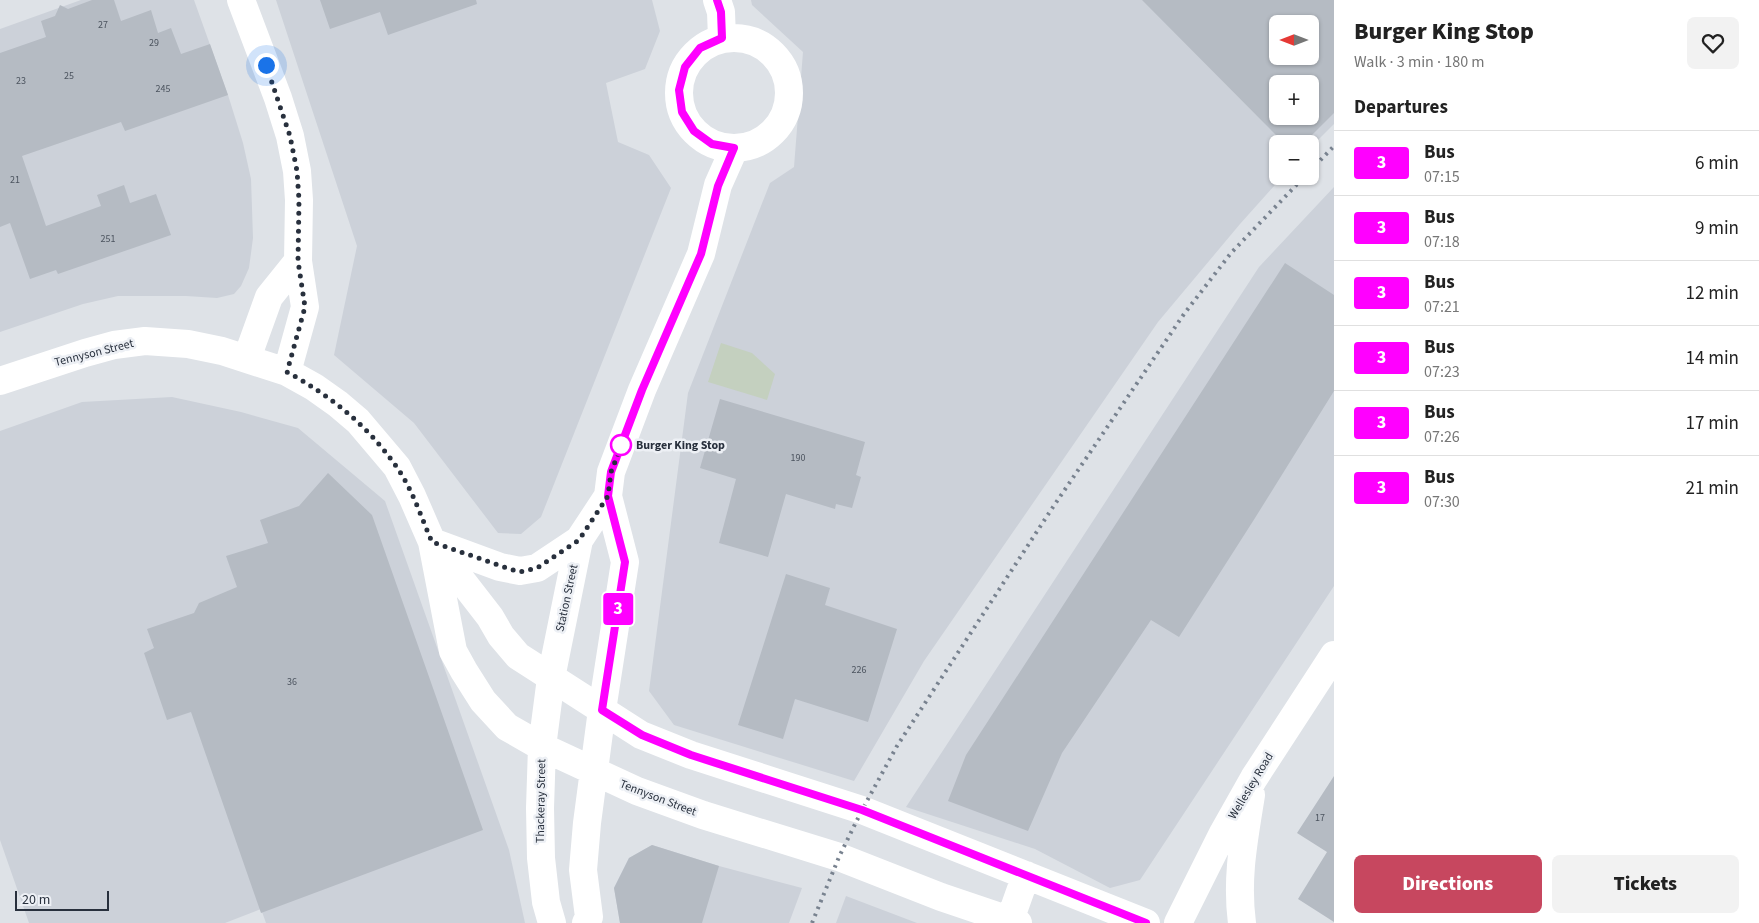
<!DOCTYPE html>
<meta charset="utf-8">
<style>
body{margin:0;font-family:"Source Sans 3",sans-serif;background:#f2f2f2;color:#222;height:100vh;display:flex;flex-direction:column;font-size:19px;white-space:nowrap}
*{box-sizing:border-box;margin:0}
p{font-size:16px;color:#767676}
.icon{flex:none;width:28px;height:28px;fill:none;stroke:currentColor;stroke-width:2;stroke-linecap:round;stroke-linejoin:round}
.map{position:relative;flex:1;overflow:hidden}
.side{display:flex;flex-direction:column;background:#fff;width:425px}
.side>*{flex:none}
.badge{padding:0 10px;border-radius:4px;font-size:18px;line-height:32px}
.needle{width:32px;rotate:270deg}
.buttons{position:absolute;left:1269px;top:15px;display:grid;gap:10px}
.buttons a{display:grid;place-items:center;width:50px;height:50px;border-radius:8px;background:#fff;box-shadow:0 1px 4px #0004;font-size:25px}
.scale{position:absolute;left:15px;bottom:12px;width:94px;box-sizing:border-box;padding-left:5px;border:2px solid #28303d;border-top:0;font-size:14px;line-height:18px;white-space:nowrap;color:#28303d;-webkit-text-stroke:4px #edf0f5;paint-order:stroke}
.you{position:absolute;width:25px;height:25px;margin:-12px;border:4px solid #fff;border-radius:50%;background:#1a73e8;box-shadow:0 0 0 8px #1a73e833}
.map>.badge{position:absolute;translate:-50% -50%;box-shadow:0 0 0 2px #fff}
h2{padding:0 20px;font-size:19px;line-height:45px}
.round{display:grid;place-items:center;flex:none;width:52px;height:52px;border-radius:8px;background:#f2f2f2}
.overview{display:flex;align-items:center;justify-content:space-between;height:85px;padding:0 20px}
h1{font-size:24px;font-weight:800;line-height:38px}
.cta{display:flex;gap:10px;margin-top:auto;padding:10px 20px}
.cta a{flex:1;height:58px;border-radius:8px;background:#c7475f;color:#fff;font-size:20px;font-weight:800;line-height:58px;text-align:center}
.cta a+a{background:#f2f2f2;color:#222}
ul{padding:0;list-style:none}
li{display:flex;align-items:center;gap:15px;height:65px;padding:0 20px;border-top:1px solid #e0e0e0}
li div{flex:1}
li b{display:block;font-size:19px}
li em{font-style:normal}
li .badge{min-width:55px;font-weight:700;text-align:center}
main{display:flex;flex:1;min-height:0}
.map>svg:first-child{display:block}
.built{fill:#ccd1d9;fill-rule:evenodd}
.green{fill:#c4d0bf}
.building{fill:#b5bbc3;fill-rule:evenodd}
.lines{fill:none;stroke-linecap:round;stroke-linejoin:round}
.secondary{stroke:#fff;stroke-width:28}
.rail{stroke:#78828f;stroke-width:4;stroke-dasharray:2.5 5;stroke-linecap:butt}
.line-casing{stroke:#fff;stroke-width:11}
.line{stroke:#f0f;stroke-width:8}
.walk{stroke:#28303d;stroke-width:5;stroke-dasharray:0 9}
.stop-dot{fill:#fff;stroke:#f0f;stroke-width:2.5}
.labels{text-anchor:middle;dominant-baseline:central;stroke-width:5;stroke-linejoin:round;paint-order:stroke}
.number-label{font-size:10px;fill:#4b535e}
.street-label{font-size:12px;fill:#28303d;stroke:#edf0f5}
.stop-label{font-size:12px;font-weight:bold;fill:#28303d;stroke:#edf0f5;text-anchor:start}
</style>
<main>
<div class="map">
<svg width="1334" height="923" viewBox="0 0 1334 923">
<rect width="100%" height="100%" fill="#dee2e7"/>
<path class="built" d="M 81,0 L 194,0 L 228,95 L 243,143 L 251,179 L 253,238 L 249,268 L 241,286 L 234,294 L 217,298 L 186,296 L 118,296 L 83,304 L 0,332 L 0,29 Z
M 276,0 L 652,0 L 660,31 L 645,69 L 606,83 L 618,142 L 649,155 L 671,188 L 541,517 L 521,534 L 498,533 L 414,423 L 334,355 L 357,246 Z
M 751,0 L 1334,0 L 1334,124 L 1310,148 L 1310,144 L 1278,144 L 1278,176 L 1283,176 L 1240,224 L 1158,322 L 924,661 L 854,781 L 674,725 L 649,691 L 688,393 L 770,183 L 794,167 L 803,52 L 752,5 ZM 1278,24 L 1310,24 L 1310,56 L 1278,56 ZM 1278,84 L 1310,84 L 1310,116 L 1278,116 Z
M 1334,187 L 1334,586 L 1140,880 L 1110,888 L 1035,849 L 906,807 L 1259,267 Z
M 172,397 L 241,412 L 298,428 L 385,501 L 509,850 L 525,923 L 266,923 L 261,909 L 225,923 L 29,923 L 0,840 L 0,431 L 82,402 Z
M 652,845 L 719,866 L 802,888 L 789,923 L 620,923 L 614,888 L 629,858 Z
M 846,896 L 917,923 L 836,923 Z"/>
<path class="green" d="M 721,343 L 752,353 L 775,374 L 767,400 L 708,382 Z"/>
<path class="building" d="M 92,0 L 114,0 L 121,21 L 151,10 L 158,33 L 171,28 L 181,54 L 210,44 L 228,95 L 125,131 L 121,122 L 22,156 L 46,226 L 101,206 L 97,195 L 124,185 L 130,203 L 156,194 L 171,235 L 58,274 L 56,270 L 30,279 L 10,223 L 0,227 L 0,53 L 46,37 L 41,21 L 55,16 L 60,5 L 68,9 Z
M 320,0 L 476,0 L 477,4 L 388,35 L 380,12 L 330,29 Z
M 1142,0 L 1334,0 L 1334,113 L 1303,144 L 1285,144 ZM 1278,24 L 1310,24 L 1310,56 L 1278,56 ZM 1278,84 L 1310,84 L 1310,116 L 1278,116 Z
M 1285,263 L 1334,295 L 1334,391 L 1255,518 L 1179,637 L 1151,620 L 1062,753 L 1028,831 L 948,801 L 966,755 Z
M 720,399 L 865,442 L 856,475 L 861,477 L 852,508 L 836,504 L 835,509 L 786,494 L 768,557 L 719,543 L 736,479 L 700,468 Z
M 328,473 L 372,515 L 483,830 L 261,913 L 191,712 L 167,720 L 144,653 L 154,648 L 147,629 L 194,613 L 199,603 L 237,587 L 226,556 L 268,543 L 260,520 L 299,506 Z
M 786,574 L 830,588 L 825,605 L 897,629 L 868,722 L 795,699 L 783,739 L 738,725 Z
M 1334,776 L 1334,922 L 1298,899 L 1327,852 L 1297,833 Z
M 652,845 L 719,866 L 702,923 L 620,923 L 614,888 L 629,858 Z"/>
<g class="lines">
<path class="secondary" d="M 241,0 L 278,98 L 290,136 L 297,171 L 299,200 L 298,261 L 305,307 L 287,372
M 717,0 L 721,12 L 722,38
M679 93a55 55 0 1 1 110 0a55 55 0 1 1-110 0Z
M 247,358 L 269,297 L 298,261
M 0,381 L 85,353 L 114,345 L 145,341 L 188,344 L 222,351 L 287,372 L 314,387 L 338,404 L 358,421 L 397,467 L 412,496 L 432,542 L 453,651 L 464,671 L 483,701 L 507,727 L 542,747 L 637,791 L 703,815 L 839,857 L 941,897 L 1018,923
M 432,542 L 500,567 L 520,571 L 537,568 L 579,540
M 435,546 L 490,617 L 501,636 L 518,656 L 641,735 L 691,755 L 862,810 L 1146,923
M 1010,920 L 1026,875
M 552,923 L 546,902 L 541,858 L 540,808 L 542,747 L 551,678 L 579,540 L 608,496
M 586,923 L 589,917 L 583,870 L 587,823 L 602,710 L 625,562 L 608,496 L 611,472 L 642,390 L 701,254 L 718,185 L 734,149
M 1178,923 L 1223,833 L 1254,778 L 1334,655
M 1242,923 C 1236,878 1244,839 1251,795"/>
<path class="rail" d="M 1310,171 L 1334,146
M 812,923 L 839,857 L 862,810 L 897,746 L 1051,510 L 1184,314 L 1231,253 L 1305,176"/>
</g>
<g class="lines">
<defs>
<path id="line" d="M 717,0 L 721,12 L 722,38 L 700,48 L 685,67 L 679,90 L 682,112 L 694,131 L 712,144 L 734,148 L 718,186 L 701,254 L 642,390 L 611,472 L 608,496 L 625,562 L 602,710 L 642,735 L 691,755 L 862,810 L 1146,923"/>
</defs>
<use href="#line" class="line-casing"/>
<use href="#line" class="line"/>
<path class="walk" d="M 266,65 L 290,136 L 297,171 L 299,200 L 298,261 L 305,307 L 287,372 C 331,396 367,425 396,466 C 412,488 421,517 432,542 L 510,569 L 520,572 L 537,568 L 579,540 L 608,496 L 611,472 L 624,439 L 621,445"/>
</g>
<circle class="stop-dot" cx="621" cy="445" r="10"/>
<g class="labels">
<g class="number-label">
<text x="103" y="25">27</text>
<text x="154" y="43">29</text>
<text x="69" y="76">25</text>
<text x="21" y="81">23</text>
<text x="163" y="89">245</text>
<text x="15" y="180">21</text>
<text x="108" y="239">251</text>
<text x="798" y="458">190</text>
<text x="859" y="670">226</text>
<text x="292" y="682">36</text>
<text x="1320" y="818">17</text>
</g>
<g class="street-label">
<text transform="translate(94 353) rotate(-14)">Tennyson Street</text>
<text transform="translate(567 598) rotate(-78)">Station Street</text>
<text transform="translate(1251 786) rotate(-59)">Wellesley Road</text>
<text transform="translate(658 798) rotate(21)">Tennyson Street</text>
<text transform="translate(541 801) rotate(-89)">Thackeray Street</text>
</g>
<g class="stop-label">
<text x="636" y="445">Burger King Stop</text>
</g>
</g>
</svg>
<div class="buttons">
<a><svg class="needle" viewBox="-14 -14 28 28"><path d="M0-13l5 13h-10z" fill="#e53935"/><path d="M0 13l5-13h-10z" fill="#767676"/></svg></a>
<a>+</a>
<a>−</a>
</div>
<div class="scale">20 m</div>
<div class="you" style="left:266px;top:65px"></div>
<b class="badge" style="left:618px;top:609px;background:#f0f;color:#fff">3</b>
</div>
<section class="side">
<div class="overview"><div><h1>Burger King Stop</h1><p>Walk · 3 min · 180 m</p></div><a class="round"><svg class="icon" aria-label="heart" viewBox="0 0 24 24"><path d="M12 20l-8-8c-3-5 5-10 8-4 3-6 11-1 8 4z"/></svg></a></div>
<h2>Departures</h2>
<ul>
<li><span class="badge" style="background:#f0f;color:#fff">3</span><div><b>Bus</b><p>07:15</p></div><em>6 min</em></li>
<li><span class="badge" style="background:#f0f;color:#fff">3</span><div><b>Bus</b><p>07:18</p></div><em>9 min</em></li>
<li><span class="badge" style="background:#f0f;color:#fff">3</span><div><b>Bus</b><p>07:21</p></div><em>12 min</em></li>
<li><span class="badge" style="background:#f0f;color:#fff">3</span><div><b>Bus</b><p>07:23</p></div><em>14 min</em></li>
<li><span class="badge" style="background:#f0f;color:#fff">3</span><div><b>Bus</b><p>07:26</p></div><em>17 min</em></li>
<li><span class="badge" style="background:#f0f;color:#fff">3</span><div><b>Bus</b><p>07:30</p></div><em>21 min</em></li>
</ul>
<div class="cta"><a>Directions</a><a>Tickets</a></div>
</section>
</main>
